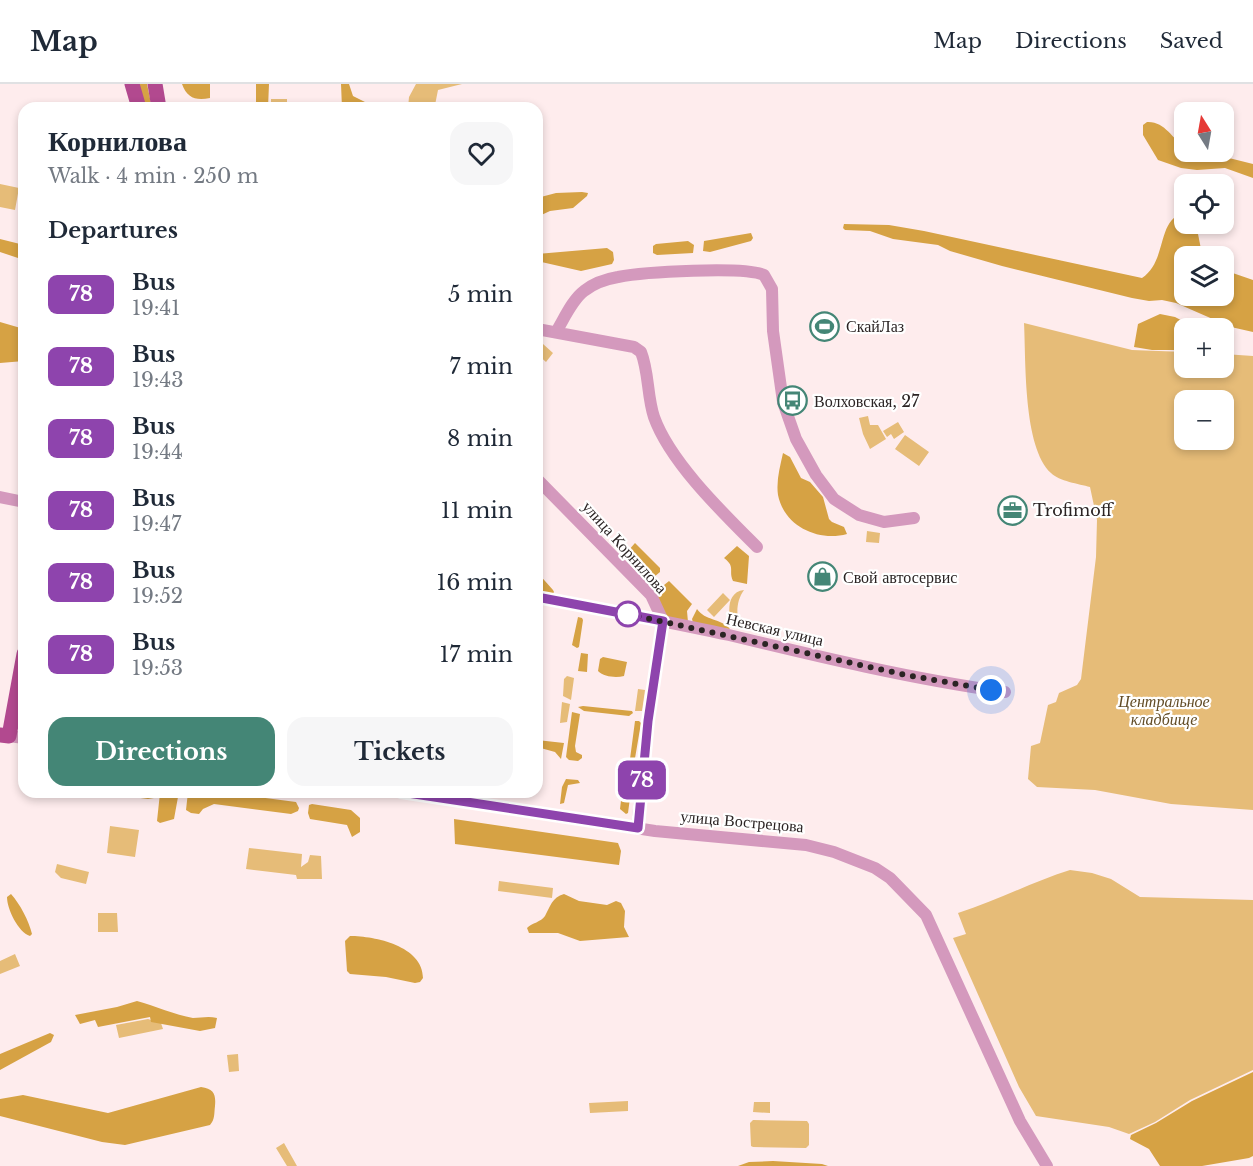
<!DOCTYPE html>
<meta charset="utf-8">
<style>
body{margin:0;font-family:"Libre Baskerville",serif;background:#f6f6f7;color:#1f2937;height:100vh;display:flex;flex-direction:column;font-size:22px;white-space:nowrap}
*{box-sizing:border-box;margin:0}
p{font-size:20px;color:#747a83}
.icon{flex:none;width:33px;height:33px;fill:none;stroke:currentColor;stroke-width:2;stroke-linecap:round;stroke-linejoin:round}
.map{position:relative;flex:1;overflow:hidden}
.drawer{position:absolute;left:18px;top:18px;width:525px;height:696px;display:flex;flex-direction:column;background:#fff;border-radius:18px;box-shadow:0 3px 9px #0003}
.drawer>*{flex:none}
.badge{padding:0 12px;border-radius:9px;font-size:21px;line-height:39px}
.needle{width:39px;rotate:349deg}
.controls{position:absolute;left:1174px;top:18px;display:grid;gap:12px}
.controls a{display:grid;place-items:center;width:60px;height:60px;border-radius:12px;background:#fff;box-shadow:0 3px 9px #0003;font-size:30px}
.you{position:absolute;width:30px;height:30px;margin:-15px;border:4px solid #fff;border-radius:50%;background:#1a73e8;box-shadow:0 0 0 9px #1a73e833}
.map>.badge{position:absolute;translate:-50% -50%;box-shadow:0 0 0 3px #fff}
h2{padding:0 30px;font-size:22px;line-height:54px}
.round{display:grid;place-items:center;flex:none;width:63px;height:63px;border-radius:18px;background:#f6f6f7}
.overview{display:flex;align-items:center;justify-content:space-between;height:102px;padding:0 30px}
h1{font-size:28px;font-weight:800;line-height:45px}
.primary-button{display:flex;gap:12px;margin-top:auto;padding:12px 30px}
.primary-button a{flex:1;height:69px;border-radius:18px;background:#448676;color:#fff;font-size:24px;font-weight:800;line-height:69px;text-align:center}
.primary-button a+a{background:#f6f6f7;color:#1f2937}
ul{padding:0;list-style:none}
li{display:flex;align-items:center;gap:18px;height:72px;padding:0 30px}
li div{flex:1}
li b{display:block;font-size:22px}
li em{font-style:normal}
li .badge{min-width:66px;font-weight:700;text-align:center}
header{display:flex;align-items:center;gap:36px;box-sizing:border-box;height:84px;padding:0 30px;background:#fff;border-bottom:2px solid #e0e1e3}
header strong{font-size:28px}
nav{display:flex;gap:33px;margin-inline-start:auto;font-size:21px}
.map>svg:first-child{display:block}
.green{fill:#e6bc78;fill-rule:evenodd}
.forest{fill:#d6a244}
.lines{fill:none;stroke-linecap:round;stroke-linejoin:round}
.minor{stroke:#d499bd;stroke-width:12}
.major{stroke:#b2498f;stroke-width:15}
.line-casing{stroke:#fff;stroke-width:14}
.line{stroke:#8e44ad;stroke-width:9}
.walk{stroke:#2b2424;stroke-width:6;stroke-dasharray:0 10.8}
.stop-dot{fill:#fff;stroke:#8e44ad;stroke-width:3}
.labels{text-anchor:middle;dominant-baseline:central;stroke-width:4.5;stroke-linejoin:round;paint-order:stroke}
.poi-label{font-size:16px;fill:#2b2424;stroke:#fff;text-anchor:start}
.street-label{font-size:16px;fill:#2b2424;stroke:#fff}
.park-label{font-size:16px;font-style:italic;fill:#624c26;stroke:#fff}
</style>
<header>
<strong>Map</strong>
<nav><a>Map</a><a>Directions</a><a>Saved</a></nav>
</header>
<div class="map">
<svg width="1253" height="1082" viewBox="0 0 1253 1082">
<rect width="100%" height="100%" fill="#feeced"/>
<path class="green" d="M 416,0 L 462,0 L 438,6 L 435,21 L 424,24 L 408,24 L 409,13 Z
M 271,15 L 287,15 L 287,24 L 271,24 Z
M 0,100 L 19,104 L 15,126 L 0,123 Z
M 1024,239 L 1132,266 L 1185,268 L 1185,284 L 1224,284 L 1224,270 L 1253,272 L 1253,726 L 1171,720 L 1095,706 L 1037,703 L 1028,695 L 1031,662 L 1040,659 L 1048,621 L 1056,618 L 1059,609 L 1077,601 L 1081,595 L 1096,473 L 1097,436 L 1090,403 C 1079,400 1059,397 1051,389 C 1023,363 1026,278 1024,239 ZM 1185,316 L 1224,316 L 1224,356 L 1185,356 Z
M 543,260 L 553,269 L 546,278 L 537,270 L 537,266 Z
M 868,332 L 870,341 L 878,341 L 886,355 L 870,365 L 863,350 L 859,334 Z
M 898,338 L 904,348 L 894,355 L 891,350 L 887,353 L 883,347 Z
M 905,351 L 929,368 L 919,382 L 895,365 Z
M 867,447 L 880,449 L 879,459 L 866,458 Z
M 744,506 C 736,517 736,531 740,544 L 737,544 L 731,540 C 728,527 727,508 744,506 Z
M 723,509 L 730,516 L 714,533 L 707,526 Z
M 567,592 L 574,594 L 571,616 L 563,612 L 564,595 Z
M 638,605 L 645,606 L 642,627 L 635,627 Z
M 562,618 L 570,620 L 567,638 L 560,639 Z
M 110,742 L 139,746 L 135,773 L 107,769 Z
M 249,764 L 302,770 L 301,783 L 308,778 L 310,771 L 321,772 L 322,795 L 297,795 L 296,791 L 246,785 Z
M 57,780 L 89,788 L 86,800 L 61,794 L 55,788 Z
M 1070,786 L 1092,789 L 1111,795 L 1140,813 L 1253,816 L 1253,986 L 1190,1016 L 1155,1038 L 1129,1050 L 1109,1043 L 1036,1032 L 1019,1003 L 953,854 L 966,850 L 958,829 C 996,817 1032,798 1070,786 Z
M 499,797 L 553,804 L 552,814 L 498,807 Z
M 98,829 L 117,829 L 118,848 L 98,848 Z
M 15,870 L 20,882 L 0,890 L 0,877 Z
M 148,935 L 161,939 L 163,945 L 119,954 L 116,941 Z
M 238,970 L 239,987 L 229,988 L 227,971 Z
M 628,1017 L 628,1027 L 590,1029 L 589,1019 Z
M 754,1018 L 770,1018 L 770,1029 L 753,1028 Z
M 753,1036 L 807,1037 L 809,1040 L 809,1061 L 806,1064 L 753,1063 L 751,1062 L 750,1039 Z
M 284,1059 L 297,1082 L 287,1082 L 276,1064 Z"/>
<path class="forest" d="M 136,0 L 147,0 L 152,24 L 143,24 Z
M 182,0 L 210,0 L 210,14 C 196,17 187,14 182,0 Z
M 256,0 L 269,0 L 268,24 L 256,24 Z
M 341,0 L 349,0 L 353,12 L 367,19 L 368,24 L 342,24 Z
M 1147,38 C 1165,37 1172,55 1185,63 L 1185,68 L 1205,68 L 1253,80 L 1253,94 L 1225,84 L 1197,86 L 1181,84 L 1158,76 L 1143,51 L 1143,41 Z
M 582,108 L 588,109 L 587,112 L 573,124 L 550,127 L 537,133 L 537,114 L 556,109 Z
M 1185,129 L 1185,140 L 1196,140 L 1201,165 L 1205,172 L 1185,172 L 1185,212 L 1224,212 L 1224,186 L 1253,196 L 1253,248 L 1231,243 L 1176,219 L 1162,216 L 1149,217 L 1132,214 L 1002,182 L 950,167 L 938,161 L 893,155 L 870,147 L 845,146 L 843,144 L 844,140 L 889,141 L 924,147 L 1142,194 C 1168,177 1156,134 1185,129 Z
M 751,149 L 753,154 L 751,157 L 710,168 L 703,167 L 704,157 Z
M 0,155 L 24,161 L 24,176 L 0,168 Z
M 688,157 L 694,161 L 693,169 L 657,171 L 653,169 L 653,162 L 656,160 Z
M 607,164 L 613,168 L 614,176 L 612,180 L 581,187 L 537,177 L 537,170 Z
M 1160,230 L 1175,233 L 1196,244 L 1185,244 L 1185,266 L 1152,266 L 1134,263 L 1138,240 Z
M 0,238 L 24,245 L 24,277 L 0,279 Z
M 783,369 L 790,373 L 801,394 L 810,398 L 823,413 L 829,435 L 832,438 L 844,443 L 847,450 C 818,458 784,442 778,411 C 776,397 780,383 783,369 Z
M 635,459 L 660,484 L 660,488 L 654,493 L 628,467 Z
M 737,462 L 749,472 L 747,500 L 733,497 C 728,486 736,483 724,474 Z
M 537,488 L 553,506 L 554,508 L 552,511 L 537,510 Z
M 669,497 L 692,520 L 687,527 L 688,538 L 665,535 L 653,510 Z
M 697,525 C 705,537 721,534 730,545 L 694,542 L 692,535 Z
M 578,533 L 582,534 L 583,536 L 579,563 L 577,564 L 572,561 Z
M 581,569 L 588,570 L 587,588 L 578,587 Z
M 603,573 L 627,578 L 624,592 C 616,594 604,593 598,587 L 600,575 Z
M 583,622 L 632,627 L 633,629 L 629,632 L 584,627 L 578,623 Z
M 572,628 L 580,630 L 575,662 L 576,668 L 582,671 L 582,674 L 578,677 L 569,676 L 566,673 Z
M 635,637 L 639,637 L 641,639 L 633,686 L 620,683 L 618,681 L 620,676 L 629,677 L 630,675 Z
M 537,656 L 564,659 L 561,675 L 555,668 L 537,663 Z
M 566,695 L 578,696 L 580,699 L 568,701 L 564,719 L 560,720 L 562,703 Z
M 618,703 L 631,706 L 628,729 L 626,730 L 620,725 L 622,708 L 617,706 Z
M 95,708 L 152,708 L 155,712 L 154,714 L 148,715 Z
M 188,708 L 221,708 L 296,718 L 299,724 L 298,727 L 291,730 L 214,720 L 203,725 L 199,730 L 191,729 L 186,726 Z
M 160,709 L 177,711 L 178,713 L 174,735 L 160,739 L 157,737 Z
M 312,720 L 351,726 L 360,734 L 360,748 L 352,753 L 347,741 L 310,735 L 308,729 L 309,721 Z
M 454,735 L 618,759 L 621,767 L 619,781 L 455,760 Z
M 11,810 C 20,820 29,837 32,850 L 30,852 C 18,848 7,825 7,813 Z
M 564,810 L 579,817 L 607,821 L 616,817 L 621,819 L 625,827 L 624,843 L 629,853 L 580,857 L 558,849 L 529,849 L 527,844 C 532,839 541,838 545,832 C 550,823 552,813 564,810 Z
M 350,852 C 375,852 423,862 423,894 L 420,898 L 415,899 L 386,893 L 350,890 L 347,887 L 345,857 Z
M 137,917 C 155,922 175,931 193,934 C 201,934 208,932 217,934 L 215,944 L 200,947 L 151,938 L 150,933 L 98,943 L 95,936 L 80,940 L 75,931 L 117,923 Z
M 50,949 L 54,951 L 51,958 L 0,986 L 0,970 Z
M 1253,988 L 1253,1072 L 1249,1074 L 1202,1082 L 1160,1082 L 1149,1065 L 1130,1055 L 1131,1051 L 1156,1039 L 1192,1017 Z
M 201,1003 C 214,1005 216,1010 215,1022 C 214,1030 215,1035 210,1041 L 125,1061 L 102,1058 L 0,1032 L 0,1015 L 23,1011 L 108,1029 Z
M 773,1077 L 822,1080 L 828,1082 L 738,1082 L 749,1078 Z"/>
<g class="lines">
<path class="minor" d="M 537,245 L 634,263 L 641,268 C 649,288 647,312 654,333 C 670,378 723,429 757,463
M 556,248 C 564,235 572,216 584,207 C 594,199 606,195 618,193 C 643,188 744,182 764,191 L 772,205 L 773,247 L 783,318 L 796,355 L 816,391 L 834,415 L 859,431 L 884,438 L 914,434
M 537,395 L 651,511 L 663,537 L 648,637 L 637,744
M 0,413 L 24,418
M 537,513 C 601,525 665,537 729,551 C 820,573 912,595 1005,608
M 9,652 L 24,654
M 401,708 L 655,747 L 806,761 L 834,768 L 875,784 L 890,794 L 926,831 L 1020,1037 L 1047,1082"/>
<path class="major" d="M 132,0 L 139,24
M 155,0 L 159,24
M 0,651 L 9,652 L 24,570"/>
</g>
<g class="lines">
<defs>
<path id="line" d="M 401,708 L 638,744 L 648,637 L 663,537 L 537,513"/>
</defs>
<use href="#line" class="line-casing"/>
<use href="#line" class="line"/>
<path class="walk" d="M 628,530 L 906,591 L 991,606"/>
</g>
<defs>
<symbol id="stadium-ring" viewBox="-11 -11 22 22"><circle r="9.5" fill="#fff" stroke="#448676" stroke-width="1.5"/><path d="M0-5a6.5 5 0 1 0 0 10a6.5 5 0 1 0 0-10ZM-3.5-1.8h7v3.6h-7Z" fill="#448676"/></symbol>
<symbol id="bus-ring" viewBox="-11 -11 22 22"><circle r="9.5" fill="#fff" stroke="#448676" stroke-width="1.5"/><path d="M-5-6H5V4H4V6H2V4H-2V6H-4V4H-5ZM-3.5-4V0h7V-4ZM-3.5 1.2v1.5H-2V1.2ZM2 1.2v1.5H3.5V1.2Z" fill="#448676"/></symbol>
<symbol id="office-ring" viewBox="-11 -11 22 22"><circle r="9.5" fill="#fff" stroke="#448676" stroke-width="1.5"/><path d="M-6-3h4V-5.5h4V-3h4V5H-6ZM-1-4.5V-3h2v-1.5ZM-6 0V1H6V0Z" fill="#448676"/></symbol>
<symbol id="shop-ring" viewBox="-11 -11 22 22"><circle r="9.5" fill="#fff" stroke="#448676" stroke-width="1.5"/><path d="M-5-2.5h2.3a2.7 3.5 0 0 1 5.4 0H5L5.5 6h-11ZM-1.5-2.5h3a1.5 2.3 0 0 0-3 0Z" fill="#448676"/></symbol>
</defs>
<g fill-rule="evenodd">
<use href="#stadium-ring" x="808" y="226" width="33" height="33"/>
<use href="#bus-ring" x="776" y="300" width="33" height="33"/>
<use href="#office-ring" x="996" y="410" width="33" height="33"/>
<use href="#shop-ring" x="806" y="476" width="33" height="33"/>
</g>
<circle class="stop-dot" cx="628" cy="530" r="12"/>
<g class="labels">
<g class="poi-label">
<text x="846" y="242">СкайЛаз</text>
<text x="814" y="317">Волховская, 27</text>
<text x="1033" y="426">Trofimoff</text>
<text x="843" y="493">Свой автосервис</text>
</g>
<g class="street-label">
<text transform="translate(625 463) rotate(48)">улица Корнилова</text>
<text transform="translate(775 545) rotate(13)">Невская улица</text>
<text transform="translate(742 737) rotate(5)">улица Вострецова</text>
</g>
<g class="park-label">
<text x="1164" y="617">Центральное<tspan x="1164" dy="18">кладбище</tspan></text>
</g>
</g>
</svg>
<div class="controls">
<a><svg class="needle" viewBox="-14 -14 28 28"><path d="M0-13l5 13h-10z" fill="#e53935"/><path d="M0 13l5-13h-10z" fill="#747a83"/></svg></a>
<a><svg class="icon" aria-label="locate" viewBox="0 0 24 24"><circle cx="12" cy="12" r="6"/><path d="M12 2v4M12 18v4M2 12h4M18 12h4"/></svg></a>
<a><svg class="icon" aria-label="layers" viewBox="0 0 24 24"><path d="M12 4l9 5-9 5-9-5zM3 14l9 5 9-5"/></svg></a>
<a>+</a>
<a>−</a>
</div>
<div class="you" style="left:991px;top:606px"></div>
<b class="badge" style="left:642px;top:696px;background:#8e44ad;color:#fff">78</b>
<section class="drawer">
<div class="overview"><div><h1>Корнилова</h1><p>Walk · 4 min · 250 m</p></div><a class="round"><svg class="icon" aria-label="heart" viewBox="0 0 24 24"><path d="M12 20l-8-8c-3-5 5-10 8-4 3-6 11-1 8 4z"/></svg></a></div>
<h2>Departures</h2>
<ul>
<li><span class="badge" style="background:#8e44ad;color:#fff">78</span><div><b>Bus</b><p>19:41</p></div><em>5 min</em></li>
<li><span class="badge" style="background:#8e44ad;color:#fff">78</span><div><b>Bus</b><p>19:43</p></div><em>7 min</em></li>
<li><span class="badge" style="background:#8e44ad;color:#fff">78</span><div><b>Bus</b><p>19:44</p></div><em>8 min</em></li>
<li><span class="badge" style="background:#8e44ad;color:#fff">78</span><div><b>Bus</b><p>19:47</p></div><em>11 min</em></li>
<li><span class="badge" style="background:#8e44ad;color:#fff">78</span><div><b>Bus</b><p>19:52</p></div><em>16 min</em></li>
<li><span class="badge" style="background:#8e44ad;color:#fff">78</span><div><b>Bus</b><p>19:53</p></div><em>17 min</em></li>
</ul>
<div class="primary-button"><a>Directions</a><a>Tickets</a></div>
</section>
</div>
